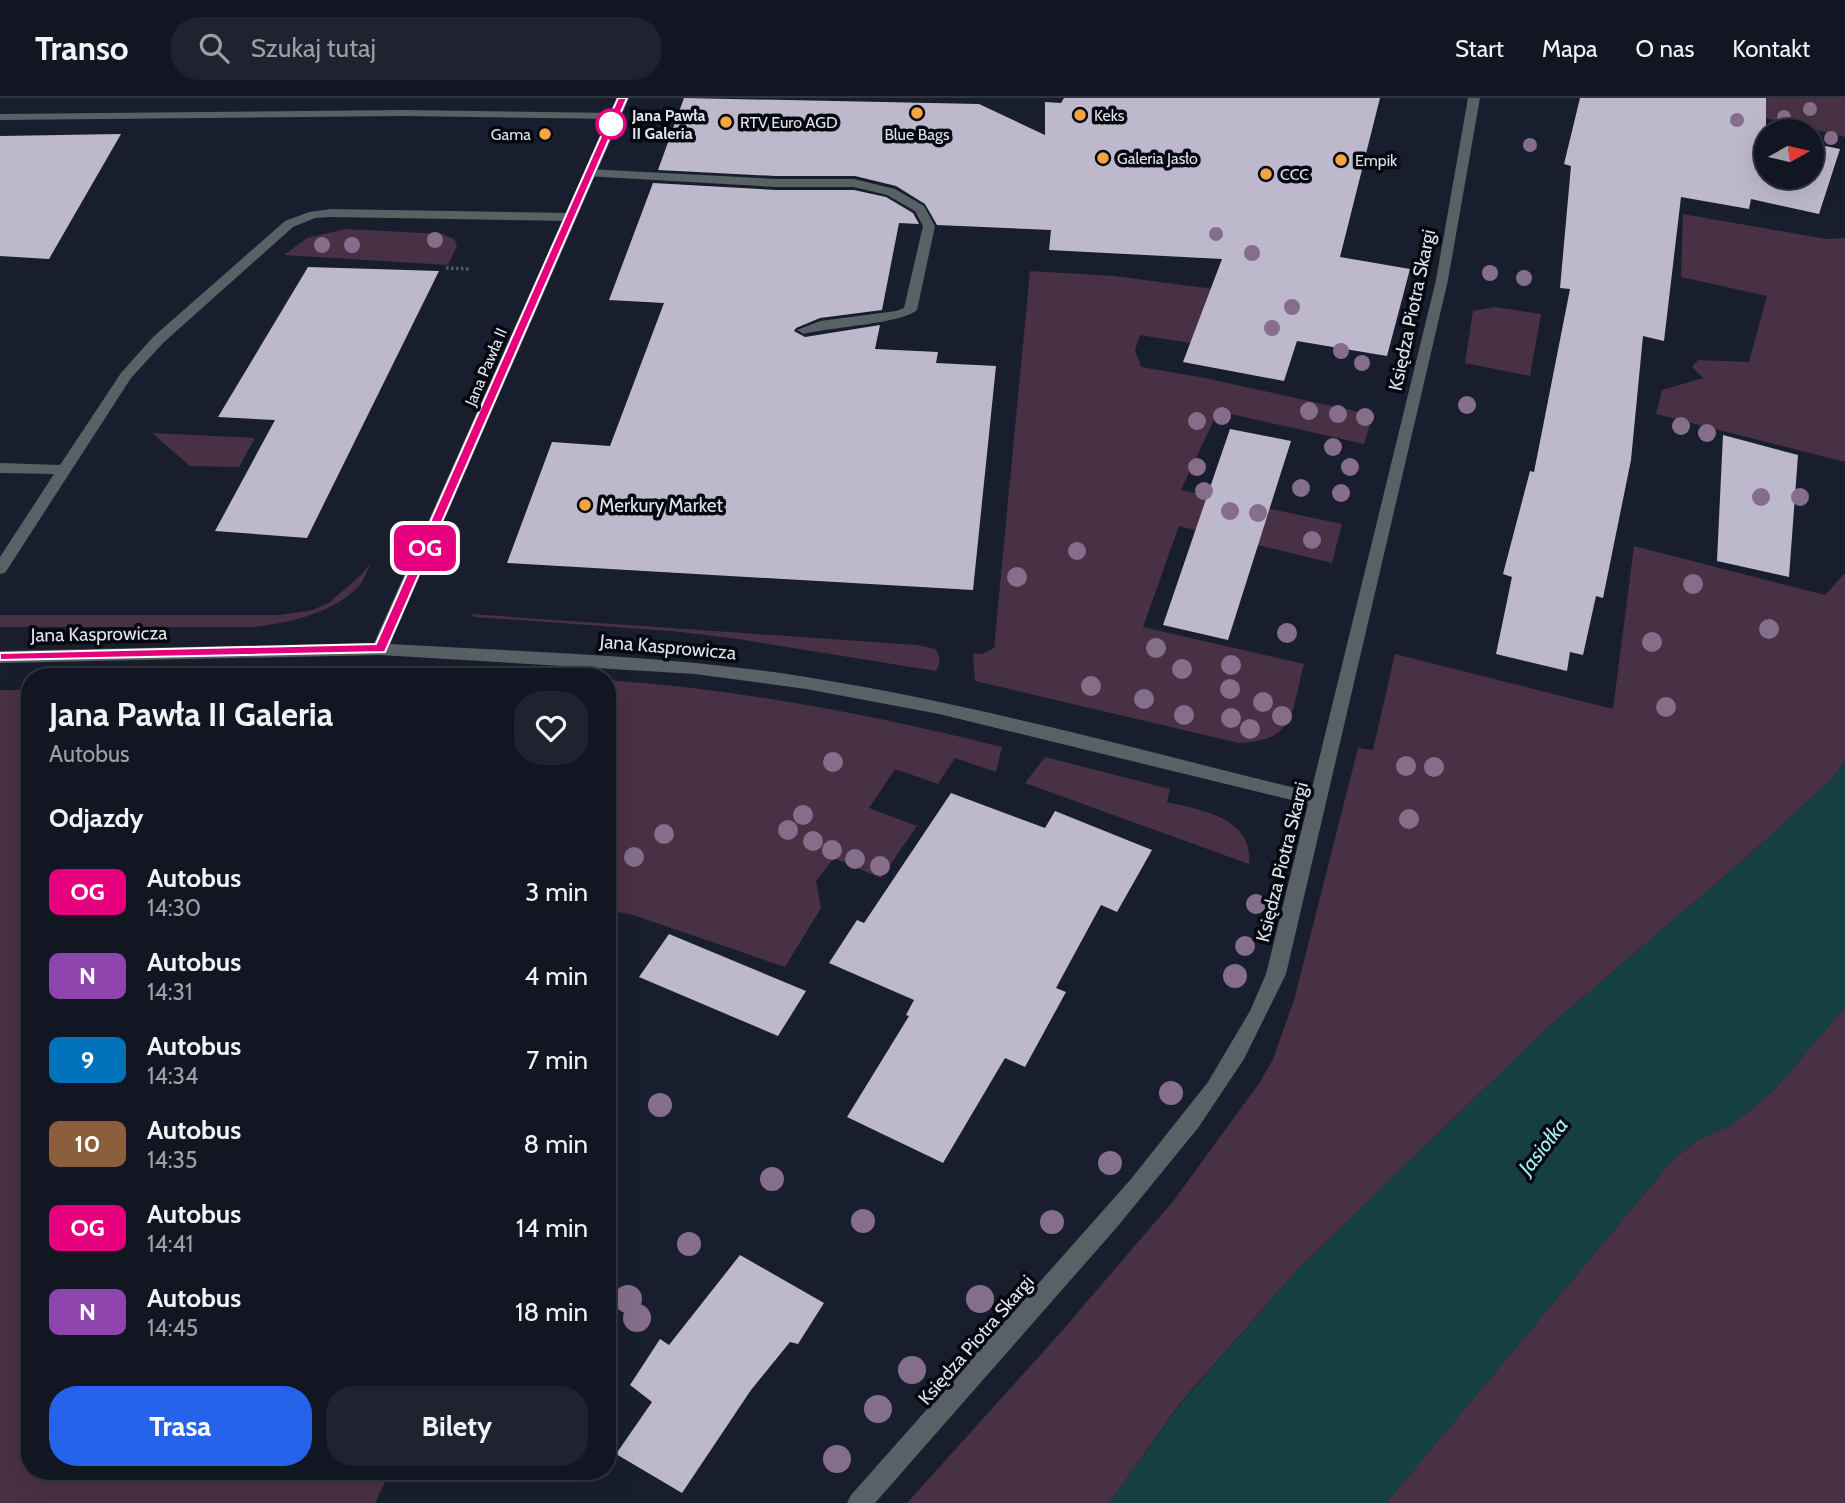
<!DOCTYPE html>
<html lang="pl">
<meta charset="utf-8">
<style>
body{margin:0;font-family:Cabin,sans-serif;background:#1f232f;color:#f1f3f6;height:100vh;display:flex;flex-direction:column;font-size:26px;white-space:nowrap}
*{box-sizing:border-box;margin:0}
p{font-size:23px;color:#9c9fa5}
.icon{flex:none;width:38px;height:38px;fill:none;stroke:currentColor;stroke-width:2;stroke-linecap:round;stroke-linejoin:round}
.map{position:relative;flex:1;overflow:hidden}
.panel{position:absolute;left:21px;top:570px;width:595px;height:812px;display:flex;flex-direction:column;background:#121622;border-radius:28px;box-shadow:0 7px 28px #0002,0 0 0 2px #313540}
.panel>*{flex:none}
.badge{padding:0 14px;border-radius:10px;font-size:24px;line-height:46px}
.needle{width:46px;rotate:82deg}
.controls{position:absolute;left:1754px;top:21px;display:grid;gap:14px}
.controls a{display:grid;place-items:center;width:70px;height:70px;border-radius:50%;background:#121622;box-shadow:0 7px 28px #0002,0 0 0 2px #313540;font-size:35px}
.map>.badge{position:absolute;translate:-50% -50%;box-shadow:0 0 0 4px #fff}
h2{padding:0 28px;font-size:26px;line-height:63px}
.round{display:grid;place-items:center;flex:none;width:74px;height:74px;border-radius:28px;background:#1f232f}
.summary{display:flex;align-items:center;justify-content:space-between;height:119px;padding:0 28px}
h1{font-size:33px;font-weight:700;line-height:52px}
.cta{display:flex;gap:14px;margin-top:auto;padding:14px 28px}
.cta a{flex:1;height:80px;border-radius:28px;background:#2563eb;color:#fff;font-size:28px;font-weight:700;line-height:80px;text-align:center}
.cta a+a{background:#1f232f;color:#f1f3f6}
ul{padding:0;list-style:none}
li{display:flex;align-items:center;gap:21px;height:84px;padding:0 28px}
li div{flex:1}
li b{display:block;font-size:26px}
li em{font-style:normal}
li .badge{min-width:77px;font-weight:700;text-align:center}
header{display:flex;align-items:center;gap:42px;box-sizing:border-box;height:98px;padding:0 35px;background:#121622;border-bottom:2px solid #313540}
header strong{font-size:33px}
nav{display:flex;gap:38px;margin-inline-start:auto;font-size:24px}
.search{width:490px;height:63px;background:#1f232f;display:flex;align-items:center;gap:18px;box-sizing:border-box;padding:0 24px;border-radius:28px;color:#9c9fa5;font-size:26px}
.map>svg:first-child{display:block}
.green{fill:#483144}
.water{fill:#163f43}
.building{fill:#beb8cd}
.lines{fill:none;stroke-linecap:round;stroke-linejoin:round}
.path{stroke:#545967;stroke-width:3.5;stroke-dasharray:2.5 2.5;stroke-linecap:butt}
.service{fill:#586166;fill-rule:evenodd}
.minor{fill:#586166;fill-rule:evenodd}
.tree{fill:#856e8a}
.line{fill:#e6007e;stroke:#fff;stroke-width:2}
.poi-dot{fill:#f3a542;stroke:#06080f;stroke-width:2.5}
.stop-dot{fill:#fff;stroke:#e6007e;stroke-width:3.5}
.labels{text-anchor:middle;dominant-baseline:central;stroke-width:7;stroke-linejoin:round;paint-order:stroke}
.far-stop-label{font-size:16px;font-weight:bold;fill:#dfe3ee;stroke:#06080f;text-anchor:start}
.far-poi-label{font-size:16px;fill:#dfe3ee;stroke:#06080f;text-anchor:start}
.far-street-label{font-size:16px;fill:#dfe3ee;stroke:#06080f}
.street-label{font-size:19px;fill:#dfe3ee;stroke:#06080f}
.poi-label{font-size:19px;fill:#dfe3ee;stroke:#06080f;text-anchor:start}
.water-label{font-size:21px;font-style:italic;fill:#a3f0f7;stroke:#06080f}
</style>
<header>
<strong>Transo</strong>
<div class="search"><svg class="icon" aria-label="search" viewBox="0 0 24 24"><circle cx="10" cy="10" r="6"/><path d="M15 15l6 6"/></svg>Szukaj tutaj</div>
<nav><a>Start</a><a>Mapa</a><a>O nas</a><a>Kontakt</a></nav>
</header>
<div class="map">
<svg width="1845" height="1405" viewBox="0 0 1845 1405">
<rect width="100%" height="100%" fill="#181e2d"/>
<path class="green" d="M 1754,0 L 1845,0 L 1845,39 L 1748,16 Z
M 1683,116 L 1826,141 L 1845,140 L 1845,364 L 1656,316 L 1662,292 L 1703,280 L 1692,269 L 1698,262 L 1749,264 L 1767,198 L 1681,179 Z
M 345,131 L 442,136 L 454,141 L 457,148 L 448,167 L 284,157 L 307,140 Z
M 1030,173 L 1114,178 L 1229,193 L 1223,235 L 1189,245 L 1140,237 L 1135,252 L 1141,269 L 1200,279 L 1373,317 L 1364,346 L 1218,313 L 1181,392 L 1342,426 L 1332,465 L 1179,428 L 1143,529 L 1304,566 C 1291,613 1297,643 1239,645 L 975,583 L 973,555 L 982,556 L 994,550 Z
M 1495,209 L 1541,216 L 1530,278 L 1465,265 L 1473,213 Z
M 152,335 L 255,340 L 239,369 L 190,368 Z
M 1634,448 L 1825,497 L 1845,475 L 1845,663 L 1832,681 L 1741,764 L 1547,930 L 1298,1171 L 1182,1303 L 1109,1405 L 907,1405 L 1061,1234 L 1174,1102 L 1260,984 L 1273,961 L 1294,902 L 1358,650 L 1373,652 L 1395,556 L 1613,611 Z
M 371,464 C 367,472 364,483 358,489 C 331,516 291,524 255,529 L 0,529 L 0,517 L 280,517 L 313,512 L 330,504 L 362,476 Z
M 470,516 L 917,547 L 935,551 C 941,559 941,564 936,573 L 738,541 L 672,533 L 475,519 Z
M 607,582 C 740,591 873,617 1002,649 L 996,674 L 955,660 L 938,686 L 895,671 L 869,710 L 917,728 L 881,780 L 834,760 L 816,783 L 821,810 L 785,869 L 630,816 L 607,812 Z
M 0,592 L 30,592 L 30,1374 L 390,1374 L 375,1405 L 0,1405 Z
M 1045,659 L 1170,691 L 1167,704 C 1202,712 1254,720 1249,766 L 1025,685 Z
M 1845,909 L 1845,1405 L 1386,1405 L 1670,1065 L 1696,1043 L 1732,1027 L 1774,992 Z"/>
<path class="water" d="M 1845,663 L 1845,909 L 1774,992 L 1732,1027 L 1696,1043 L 1670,1065 L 1386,1405 L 1109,1405 L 1182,1304 L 1298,1171 L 1547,930 L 1741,764 L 1832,681 Z"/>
<path class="building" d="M 684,0 L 979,6 L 1045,37 L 1045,4 L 1061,5 L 1064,0 L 1380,0 L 1340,159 L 1410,171 L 1387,258 L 1297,243 L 1284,283 L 1183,264 L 1222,161 L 1049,152 L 1051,132 L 937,127 L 925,106 L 896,88 L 855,78 L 776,78 L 658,72 Z
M 1580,0 L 1766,0 L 1766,79 L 1811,79 L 1811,45 L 1840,51 L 1819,116 L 1751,101 L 1749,111 L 1681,99 L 1664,243 L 1643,238 L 1631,362 L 1603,500 L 1596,498 L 1583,557 L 1570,554 L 1567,573 L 1496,556 L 1512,479 L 1503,476 L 1530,373 L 1534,374 L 1570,191 L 1560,190 L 1571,68 L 1564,66 Z
M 121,36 L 49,161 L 0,158 L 0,38 Z
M 653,85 L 776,92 L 854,92 L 886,99 L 913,115 L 919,126 L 899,125 L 882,212 L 820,220 L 796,230 L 794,233 L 805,239 L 880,227 L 875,251 L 938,254 L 936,265 L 996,268 L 973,492 L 507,465 L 552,344 L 610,348 L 664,205 L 609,202 Z
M 308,169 L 439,173 L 307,440 L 215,433 L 275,322 L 218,319 Z
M 1230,331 L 1291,343 L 1228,542 L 1163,527 Z
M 1723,337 L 1798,357 L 1789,479 L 1717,463 Z
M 951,695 L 1045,730 L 1055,713 L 1152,752 L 1117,814 L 1101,807 L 1056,890 L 1066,894 L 1025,969 L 1005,960 L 943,1065 L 847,1019 L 909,918 L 906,917 L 914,902 L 829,865 L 857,822 L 864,825 Z
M 669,836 L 806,893 L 778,938 L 639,879 Z
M 740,1157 L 824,1205 L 798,1246 L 790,1244 L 751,1292 L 682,1395 L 616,1356 L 652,1304 L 630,1287 L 660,1241 L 669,1247 Z"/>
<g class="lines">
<path class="path" d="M 446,170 L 471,171"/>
<path class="service" d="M 404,12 L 615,15 L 621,18 L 615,21 L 404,18 L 0,22 L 0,16 Z
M 589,71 L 776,81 L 854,81 L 895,91 L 924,108 L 935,128 L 917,212 C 901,226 829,229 804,236 L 797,232 L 820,223 L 896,213 L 904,210 L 923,128 L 915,113 L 887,97 L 854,89 L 776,89 L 585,78 L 585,72 Z
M 331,111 L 571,115 L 577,119 L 571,123 L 331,119 L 315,120 L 293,129 L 163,245 L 131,280 L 5,475 L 0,476 L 0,459 L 54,376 L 0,375 L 0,365 L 60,367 L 121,275 L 153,239 L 285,123 L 309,114 Z"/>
<path class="minor" d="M 617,0 L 629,0 L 390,546 C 529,554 669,557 806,579 C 976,606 1144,653 1311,694 L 1436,182 L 1468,0 L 1480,0 L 1448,182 L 1286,876 L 1244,961 L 1198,1030 L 1118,1128 L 875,1405 L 847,1405 L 851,1397 L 1131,1081 L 1208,984 L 1250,913 L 1266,876 L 1308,706 L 939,616 L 806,591 L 695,576 L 380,557 L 0,565 L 0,553 L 374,545 Z"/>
</g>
<g class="tree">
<circle cx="1810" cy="11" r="7"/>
<circle cx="1784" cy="19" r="7"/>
<circle cx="1737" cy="22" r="7"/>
<circle cx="1831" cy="40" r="7"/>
<circle cx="1530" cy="47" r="7"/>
<circle cx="1216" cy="136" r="7"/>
<circle cx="435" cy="142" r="8"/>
<circle cx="322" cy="147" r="8"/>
<circle cx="352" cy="147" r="8"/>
<circle cx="1252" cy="155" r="8"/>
<circle cx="1490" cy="175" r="8"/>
<circle cx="1524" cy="180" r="8"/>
<circle cx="1292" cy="209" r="8"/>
<circle cx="1272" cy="230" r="8"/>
<circle cx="1341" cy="253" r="8"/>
<circle cx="1362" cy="265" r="8"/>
<circle cx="1467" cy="307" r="9"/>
<circle cx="1309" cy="313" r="9"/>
<circle cx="1338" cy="316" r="9"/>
<circle cx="1222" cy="318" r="9"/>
<circle cx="1365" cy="319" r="9"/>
<circle cx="1197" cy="323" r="9"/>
<circle cx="1681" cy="328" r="9"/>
<circle cx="1707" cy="335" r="9"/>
<circle cx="1333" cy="349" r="9"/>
<circle cx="1197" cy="369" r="9"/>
<circle cx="1350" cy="369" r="9"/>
<circle cx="1301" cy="390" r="9"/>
<circle cx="1204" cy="393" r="9"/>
<circle cx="1341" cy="395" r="9"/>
<circle cx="1761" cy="399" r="9"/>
<circle cx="1800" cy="399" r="9"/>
<circle cx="1230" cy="413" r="9"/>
<circle cx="1258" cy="415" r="9"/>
<circle cx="1312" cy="442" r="9"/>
<circle cx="1077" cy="453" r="9"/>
<circle cx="1017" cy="479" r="10"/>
<circle cx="1693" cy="486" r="10"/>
<circle cx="1769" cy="531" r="10"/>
<circle cx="1287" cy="535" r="10"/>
<circle cx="1652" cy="544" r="10"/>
<circle cx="1156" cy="550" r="10"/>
<circle cx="1231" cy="567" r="10"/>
<circle cx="1182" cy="571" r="10"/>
<circle cx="1091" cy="588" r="10"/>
<circle cx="1230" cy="591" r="10"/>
<circle cx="1144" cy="601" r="10"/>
<circle cx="1263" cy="604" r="10"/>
<circle cx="1666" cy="609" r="10"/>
<circle cx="1184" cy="617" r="10"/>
<circle cx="1282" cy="618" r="10"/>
<circle cx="1231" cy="620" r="10"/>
<circle cx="1250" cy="631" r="10"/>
<circle cx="833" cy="664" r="10"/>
<circle cx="1406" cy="668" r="10"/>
<circle cx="1434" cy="669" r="10"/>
<circle cx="803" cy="717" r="10"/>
<circle cx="1409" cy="721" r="10"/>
<circle cx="788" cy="732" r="10"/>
<circle cx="664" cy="736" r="10"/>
<circle cx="813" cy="743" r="10"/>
<circle cx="832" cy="752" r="10"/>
<circle cx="634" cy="759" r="10"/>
<circle cx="855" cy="761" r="10"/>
<circle cx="880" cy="768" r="10"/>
<circle cx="1256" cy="806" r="10"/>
<circle cx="1245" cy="848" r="10"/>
<circle cx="1235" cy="878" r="12"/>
<circle cx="1171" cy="995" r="12"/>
<circle cx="660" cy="1007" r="12"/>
<circle cx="1110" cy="1065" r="12"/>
<circle cx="772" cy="1081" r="12"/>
<circle cx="863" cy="1123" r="12"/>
<circle cx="1052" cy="1124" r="12"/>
<circle cx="689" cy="1146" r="12"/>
<circle cx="628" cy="1201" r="14"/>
<circle cx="980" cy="1201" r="14"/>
<circle cx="637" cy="1220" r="14"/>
<circle cx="912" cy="1272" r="14"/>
<circle cx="878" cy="1311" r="14"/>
<circle cx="837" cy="1361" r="14"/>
</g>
<path class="line" d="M 618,0 L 627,0 L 385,554 L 0,562 L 0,555 L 376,546 Z"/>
<g class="poi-dot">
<circle cx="917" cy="15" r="7"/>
<circle cx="1080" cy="17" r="7"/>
<circle cx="726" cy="24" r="7"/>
<circle cx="545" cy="36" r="7"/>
<circle cx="1103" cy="60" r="7"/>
<circle cx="1341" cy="62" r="7"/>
<circle cx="1266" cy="76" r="7"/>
<circle cx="585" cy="407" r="7"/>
</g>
<circle class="stop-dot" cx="611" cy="26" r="14"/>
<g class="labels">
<g class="far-stop-label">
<text x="632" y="17">Jana Pawła<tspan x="632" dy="18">II Galeria</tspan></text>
</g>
<g class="far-poi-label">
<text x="1094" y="17">Keks</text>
<text x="740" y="24">RTV Euro AGD</text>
<text x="531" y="36" text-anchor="end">Gama</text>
<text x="917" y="36" text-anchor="middle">Blue Bags</text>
<text x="1117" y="60">Galeria Jasło</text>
<text x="1355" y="62">Empik</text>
<text x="1280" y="76">CCC</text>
</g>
<g class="far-street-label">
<text transform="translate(486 269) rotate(-67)">Jana Pawła II</text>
</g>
<g class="street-label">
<text transform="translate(1412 212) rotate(-78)">Księdza Piotra Skargi</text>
<text transform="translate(99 536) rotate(-1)">Jana Kasprowicza</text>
<text transform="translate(668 549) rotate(5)">Jana Kasprowicza</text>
<text transform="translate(1282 764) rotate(-76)">Księdza Piotra Skargi</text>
<text transform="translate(976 1242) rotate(-49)">Księdza Piotra Skargi</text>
</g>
<g class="poi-label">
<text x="599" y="407">Merkury Market</text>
</g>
<g class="water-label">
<text transform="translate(1543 1048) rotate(-52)">Jasiołka</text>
</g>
</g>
</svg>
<div class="controls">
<a><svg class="needle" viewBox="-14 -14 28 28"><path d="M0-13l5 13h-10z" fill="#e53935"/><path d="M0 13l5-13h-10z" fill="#9c9fa5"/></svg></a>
</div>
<b class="badge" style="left:425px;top:450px;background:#e6007e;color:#fff">OG</b>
<section class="panel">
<div class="summary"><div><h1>Jana Pawła II Galeria</h1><p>Autobus</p></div><a class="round"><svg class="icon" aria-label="heart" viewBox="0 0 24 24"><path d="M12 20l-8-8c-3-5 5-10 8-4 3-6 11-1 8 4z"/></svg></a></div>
<h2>Odjazdy</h2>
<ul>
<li><span class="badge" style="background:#e6007e;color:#fff">OG</span><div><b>Autobus</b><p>14:30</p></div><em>3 min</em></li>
<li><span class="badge" style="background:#8e44ad;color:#fff">N</span><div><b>Autobus</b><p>14:31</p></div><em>4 min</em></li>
<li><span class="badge" style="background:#0072bc;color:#fff">9</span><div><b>Autobus</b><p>14:34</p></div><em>7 min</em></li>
<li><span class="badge" style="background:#8b5e3c;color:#fff">10</span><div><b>Autobus</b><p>14:35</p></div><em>8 min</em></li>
<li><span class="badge" style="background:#e6007e;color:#fff">OG</span><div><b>Autobus</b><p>14:41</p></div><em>14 min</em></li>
<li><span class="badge" style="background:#8e44ad;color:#fff">N</span><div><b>Autobus</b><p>14:45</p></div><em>18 min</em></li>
</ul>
<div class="cta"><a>Trasa</a><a>Bilety</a></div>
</section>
</div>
